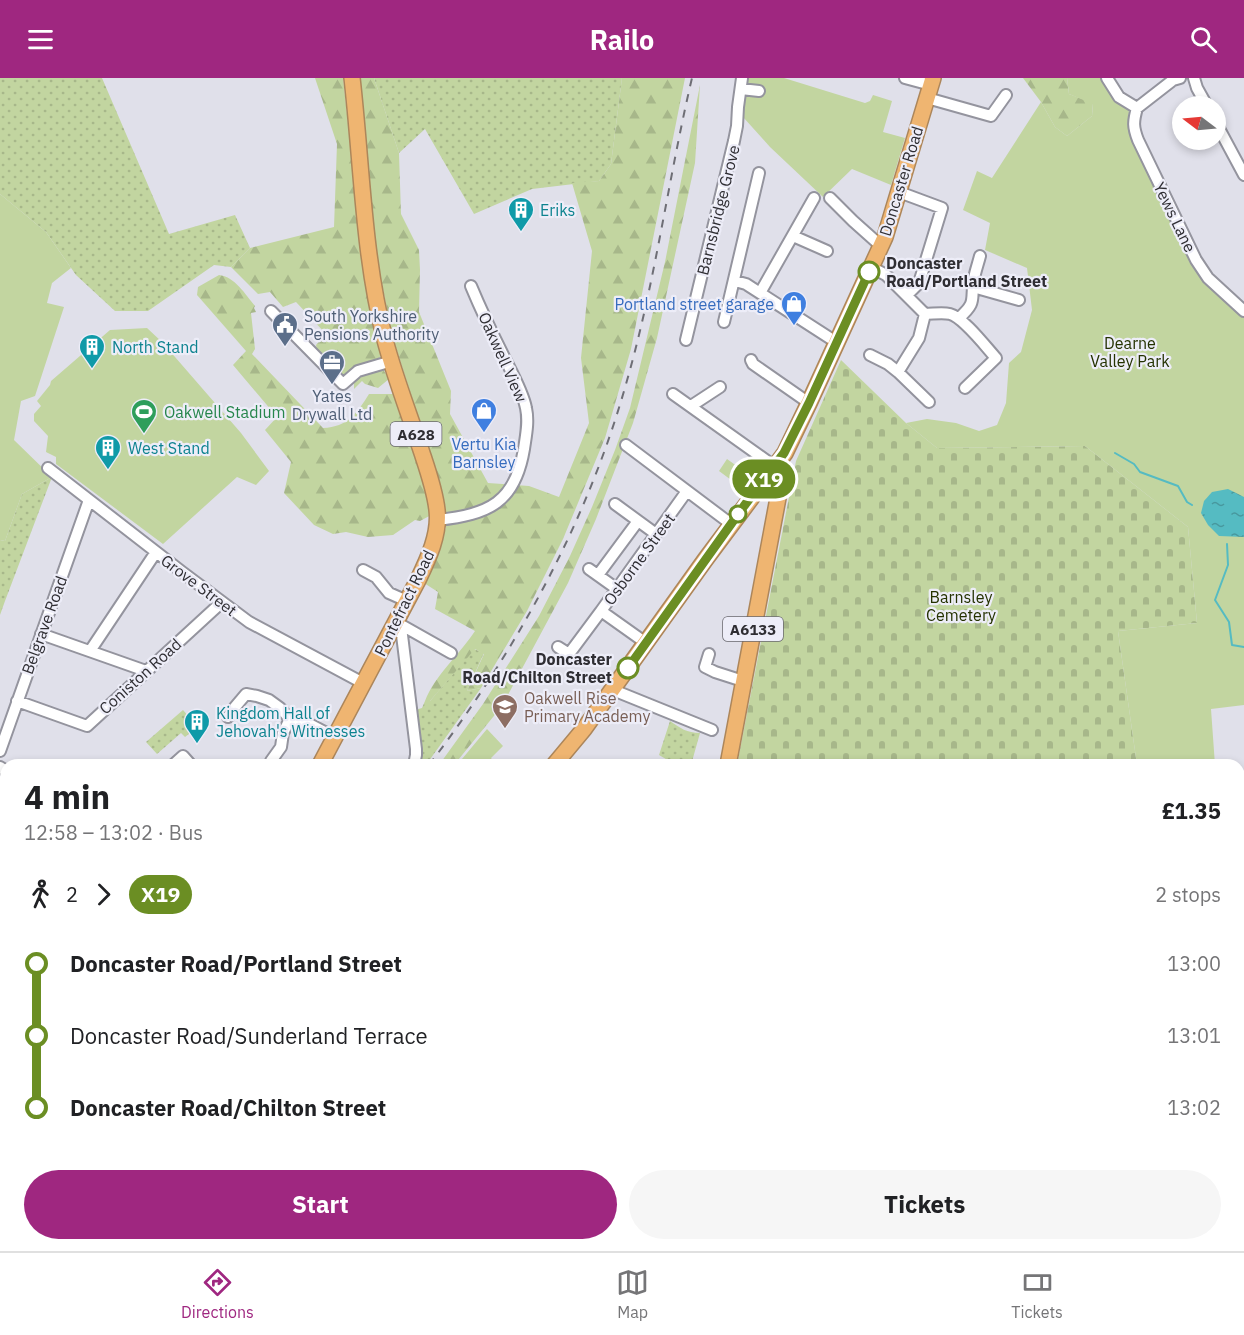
<!DOCTYPE html>
<meta charset="utf-8">
<style>
body{margin:0;font-family:"IBM Plex Sans",sans-serif;background:#f6f6f6;color:#202124;height:100vh;display:flex;flex-direction:column;font-size:22px;white-space:nowrap}
*{box-sizing:border-box;margin:0}
p{font-size:20px;color:#757577}
.icon{flex:none;width:33px;height:33px;fill:none;stroke:currentColor;stroke-width:2;stroke-linecap:round;stroke-linejoin:round}
.map{position:relative;flex:1;overflow:hidden}
.drawer{position:absolute;left:0px;top:681px;width:1245px;height:492px;display:flex;flex-direction:column;background:#fff;border-radius:18px 18px 0 0;box-shadow:0 3px 9px #0003}
.drawer>*{flex:none}
.badge{padding:0 12px;border-radius:20px;font-size:21px;line-height:39px}
.needle{width:39px;rotate:286deg}
.buttons{position:absolute;left:1172px;top:18px;display:grid;gap:12px}
.buttons a{display:grid;place-items:center;width:54px;height:54px;border-radius:50%;background:#fff;box-shadow:0 3px 9px #0003;font-size:30px}
.map>.badge{position:absolute;translate:-50% -50%;box-shadow:0 0 0 3px #fff}
.legs{display:flex;align-items:center;gap:9px;height:66px;padding:0 24px;font-size:20px}
.legs p{margin-inline-start:auto}
.head{display:flex;align-items:center;justify-content:space-between;height:102px;padding:0 24px}
h1{font-size:33px;font-weight:700;line-height:45px}
.action{display:flex;gap:12px;margin-top:auto;padding:12px 24px}
.action a{flex:1;height:69px;border-radius:36px;background:#9f2780;color:#fff;font-size:24px;font-weight:700;line-height:69px;text-align:center}
.action a+a{background:#f6f6f6;color:#202124}
ul{padding:0 24px;list-style:none}
li{display:flex;align-items:center;gap:21px;height:72px;font-size:22px}
li i{display:grid;place-items:center;width:9px;height:100%;margin:0 8px;background:currentColor}
li i::after{content:'';width:15px;height:15px;margin:-8px;border:4px solid;border-radius:50%;background:#fff}
li p{margin-inline-start:auto}
li:first-child i{background:linear-gradient(#0000 50%,currentColor 0)}
li:last-child i{background:linear-gradient(currentColor 50%,#0000 0)}
header{display:flex;justify-content:space-between;align-items:center;height:78px;padding:0 24px;background:#9f2780;color:#fff;font-size:27px;font-weight:700}
.tab-bar{display:flex;justify-content:space-around;align-items:center;height:84px;border-top:2px solid #e0e0e0;background:#fff;font-size:16px;color:#757577}
.tab-bar a{display:grid;justify-items:center;gap:3px}
.tab-bar .current{color:#9f2780}
.map>svg:first-child{display:block}
.grass{fill:url(#grass-dots)}
.forest{fill:url(#forest-firs)}
.cemetery{fill:url(#cemetery-stones)}
.park{fill:#c2d5a0}
.water{fill:url(#water-ripples)}
.lines{fill:none;stroke-linecap:round;stroke-linejoin:round}
.stream{stroke:#55bbc2;stroke-width:2}
.minor-casing{stroke:#94949e;stroke-width:14}
.highway-casing{stroke:#ac865b;stroke-width:18}
.minor{stroke:#fff;stroke-width:10}
.highway{stroke:#efb571;stroke-width:15}
.rail{stroke:#6e6e75;stroke-width:2;stroke-dasharray:8 8;stroke-linecap:butt}
.line-1-casing{stroke:#fff;stroke-width:14}
.line-1{stroke:#6b8e23;stroke-width:9}
.stop-1-dot{fill:#fff;stroke:#6b8e23;stroke-width:3}
.labels{text-anchor:middle;dominant-baseline:central;stroke-width:4.5;stroke-linejoin:round;paint-order:stroke}
.shield{fill:#ededf8;stroke:#68676e;stroke-width:1.5}
.shield-label{font-size:15px;font-weight:bold;fill:#2f2e33}
.street-label{font-size:16px;fill:#2f2e33;stroke:#ededf8}
.culture-label{font-size:16px;fill:#0d838f;stroke:#ededf8;text-anchor:start}
.stop-label{font-size:16px;font-weight:bold;fill:#2f2e33;stroke:#ededf8;text-anchor:start}
.shop-label{font-size:16px;fill:#366cbe;stroke:#ededf8;text-anchor:end}
.service-label{font-size:16px;fill:#4e5e75;stroke:#ededf8;text-anchor:start}
.park-label{font-size:16px;fill:#243200;stroke:#ededf8}
.leisure-label{font-size:16px;fill:#27864d;stroke:#ededf8;text-anchor:start}
.education-label{font-size:16px;fill:#785e54;stroke:#ededf8;text-anchor:start}
</style>
<header><svg class="icon" aria-label="menu" viewBox="0 0 24 24"><path d="M4 6h16M4 12h16M4 18h16"/></svg>Railo<svg class="icon" aria-label="search" viewBox="0 0 24 24"><circle cx="10" cy="10" r="6"/><path d="M15 15l6 6"/></svg></header>
<div class="map">
<svg width="1244" height="1173" viewBox="0 0 1244 1173">
<defs>
<pattern id="grass-dots" width="8" height="8" patternUnits="userSpaceOnUse" patternTransform="scale(1.5)"><rect width="8" height="8" fill="#c2d5a0"/><path d="M2 2h.1M6 6h.1" fill="none" stroke="#a7b78a" stroke-width="1.8" stroke-linecap="round"/></pattern>
<pattern id="forest-firs" width="22" height="20" patternUnits="userSpaceOnUse" patternTransform="scale(1.5)"><rect width="22" height="20" fill="#c2d5a0"/><path d="M5 1l3.5 6h-7zM16 11l3.5 6h-7z" fill="#a7b78a"/></pattern>
<pattern id="cemetery-stones" width="16" height="16" patternUnits="userSpaceOnUse" patternTransform="scale(1.5)"><rect width="16" height="16" fill="#c2d5a0"/><path d="M2 7V4a2 2 0 0 1 4 0v3zM10 15v-3a2 2 0 0 1 4 0v3z" fill="#a7b78a"/></pattern>
<pattern id="water-ripples" width="26" height="14" patternUnits="userSpaceOnUse" patternTransform="scale(1.5)"><rect width="26" height="14" fill="#55bbc2"/><path d="M2 4q2-2 4 0t4 0M15 11q2-2 4 0t4 0" fill="none" stroke="#47989e"/></pattern>
</defs>
<rect width="100%" height="100%" fill="#e0e0ea"/>
<path class="grass" d="M 0,0 L 102,0 L 169,156 L 235,137 L 250,170 L 231,189 L 214,187 L 148,233 L 115,233 L 76,197 L 46,154 L 0,116 Z
M 374,0 L 622,0 L 611,86 L 599,103 L 532,111 L 474,136 L 425,51 L 399,75 Z
M 52,399 L 5,523 L 0,537 L 0,462 L 5,463 L 22,416 Z
M 474,571 L 484,575 L 467,613 L 481,610 L 426,687 L 417,687 L 415,632 L 422,630 L 425,623 L 430,623 Z
M 183,632 L 198,649 L 185,659 L 181,655 L 157,676 L 146,664 Z
M 670,643 C 680,650 687,655 700,655 L 691,687 L 676,687 L 659,677 Z"/>
<path class="forest" d="M 315,0 L 343,0 L 362,173 L 382,277 L 377,282 L 352,290 L 345,297 C 332,294 318,280 316,267 L 326,256 L 296,224 L 283,229 L 270,214 L 258,216 L 231,189 L 250,170 L 334,149 L 337,66 Z
M 357,0 L 374,0 L 399,75 L 401,136 L 419,172 L 420,192 L 419,234 L 451,313 L 450,336 L 488,405 L 529,408 L 559,419 L 589,345 L 581,280 L 592,173 L 572,105 L 599,103 L 611,86 L 622,0 L 685,0 L 631,271 L 605,360 L 563,461 L 527,533 L 481,610 L 467,613 L 484,576 L 475,571 L 430,623 L 425,623 C 435,597 460,576 475,553 L 435,531 L 438,514 L 424,505 L 425,495 L 446,450 L 435,392 L 392,257 L 376,175 Z
M 1023,0 L 1067,0 L 1069,16 L 1093,25 L 1092,38 L 1067,58 L 1055,49 L 1041,24 Z
M 700,7 L 695,85 L 657,260 L 633,345 L 596,441 L 568,505 L 502,628 L 454,687 L 439,687 L 483,626 L 539,538 L 570,478 L 592,429 L 615,372 L 630,330 L 665,184 Z
M 219,197 C 234,198 246,217 255,228 L 254,230 L 256,234 L 251,235 L 255,271 L 252,276 L 323,350 C 348,349 357,335 369,316 L 395,316 L 433,436 L 420,443 L 415,442 L 393,457 L 368,459 L 346,454 L 333,456 L 314,447 L 284,415 L 291,384 L 265,352 L 277,339 L 233,287 L 246,273 L 197,217 L 198,209 Z
M 383,291 L 389,301 L 378,310 L 365,306 L 362,303 L 354,311 L 354,303 L 361,297 Z"/>
<path class="cemetery" d="M 841,282 L 906,345 L 937,370 L 1085,368 L 1188,449 L 1197,545 L 1118,553 L 1137,687 L 737,687 L 796,383 Z"/>
<path class="park" d="M 746,0 L 784,0 L 865,25 L 870,23 L 873,17 L 892,23 L 883,54 L 905,60 L 891,107 L 852,91 L 823,119 L 770,69 L 743,39 Z
M 1067,0 L 1103,0 L 1113,18 L 1129,32 L 1128,50 L 1182,164 L 1244,238 L 1244,627 L 1211,631 L 1215,687 L 1137,687 L 1118,553 L 1197,545 L 1188,449 L 1085,368 L 937,370 L 906,345 L 927,341 L 956,345 L 979,353 L 997,347 L 1006,325 L 1009,285 L 1021,274 L 1032,232 L 1027,190 L 985,172 L 990,145 L 963,132 L 977,93 L 992,100 L 1041,24 L 1055,49 L 1067,58 L 1092,38 L 1093,26 L 1069,16 Z
M 0,116 L 46,154 L 71,190 L 52,205 L 47,225 L 64,229 L 35,318 L 21,323 L 14,362 L 52,399 L 22,416 L 5,463 L 0,462 Z
M 147,250 L 162,264 L 241,355 L 269,393 L 256,407 L 237,399 L 163,466 L 56,386 L 56,379 L 46,374 L 48,358 L 34,343 L 34,336 L 41,328 L 37,323 L 50,307 L 51,303 L 110,252 Z
M 727,381 L 755,401 L 746,413 L 719,393 Z
M 487,651 L 503,668 L 491,680 L 496,687 L 457,687 Z"/>
<path class="water" d="M 1228,411 L 1244,419 L 1244,459 L 1219,458 L 1208,447 L 1201,435 L 1204,423 L 1212,414 Z"/>
<g class="lines">
<path class="stream" d="M 1115,375 L 1134,386 L 1140,394 L 1178,408 L 1187,424 L 1192,427
M 1227,466 L 1228,487 L 1215,522 L 1229,544 L 1232,567 L 1244,569"/>
<defs>
<path id="minor" d="M 905,0 L 931,7
M 1107,0 L 1119,19 L 1137,30
M 1194,0 L 1197,10 L 1207,28
M 741,11 L 759,13
M 927,20 L 991,38 L 1006,17
M 1137,30 C 1133,44 1133,49 1138,62 L 1196,182 L 1208,200 L 1244,233
M 1137,30 L 1173,2 L 1180,0
M 1215,43 L 1244,97
M 899,114 L 942,130 L 919,205 L 907,217
M 830,120 L 853,143 L 881,168
M 793,158 L 827,173
M 871,189 L 886,197 L 925,236 C 933,236 942,234 950,236 C 963,239 986,269 996,280 L 965,310
M 735,203 L 746,206 L 836,264
M 973,209 L 1019,222
M 760,215 L 814,120
M 271,233 L 343,306 L 358,293 L 392,283
M 959,240 C 978,223 970,222 974,201 C 975,194 978,186 980,178
M 724,244 L 759,95
M 686,262 L 734,63 L 737,48 L 738,29 L 742,0
M 870,277 L 888,286 L 898,294 L 929,324
M 751,282 L 753,286 L 809,325
M 898,294 L 919,260 L 925,236
M 673,316 L 774,388
M 691,328 L 720,309
M 626,367 L 731,446
M 48,390 L 182,494 L 249,544 L 363,605
M 615,426 L 656,456
M 438,442 C 489,436 515,425 524,371 C 526,357 529,344 526,330 C 523,314 511,293 504,279 C 492,255 481,232 471,208
M 589,491 L 617,511
M 363,492 L 376,499 L 389,515 L 407,523
M 598,497 L 638,443
M 396,544 L 451,575
M 393,550 L 398,553 L 402,557 L 416,671 L 416,677 L 414,687
M 41,556 L 146,593
M 646,565 L 601,533 L 687,413
M 558,569 L 569,576 L 601,533
M 90,573 L 156,474
M 709,576 L 705,589 L 715,594 L 743,603
M 613,610 L 618,614 L 712,652
M 17,623 L 87,648 L 222,524
M 228,639 L 235,629 L 246,616 L 257,618 L 269,622 L 280,630 L 290,641 L 311,647 L 334,659
M 0,673 L 89,422
M 271,683 L 281,669 L 283,655 L 290,641
M 173,687 L 183,678 L 191,687
M 0,689 L 6,693
M 0,757 L 6,760
M 1239,812 L 1244,809
M 1239,845 L 1244,844
M 1239,977 L 1244,977
M 1239,1120 L 1244,1087
M 0,1156 L 6,1153
M 55,1167 L 59,1173
M 249,1167 L 250,1173
M 459,1167 L 460,1173
M 595,1167 L 595,1173
M 1078,1167 L 1079,1173
M 1192,1167 L 1231,1173
M 779,1173 L 779,1167
M 840,1173 L 840,1167
M 904,1173 L 904,1167"/>
<path id="highway" d="M 320,687 L 418,502 C 428,481 440,456 437,432 C 435,413 428,393 422,375 C 410,338 395,300 385,262 C 363,177 362,87 352,0
M 554,687 L 584,651 L 705,482 L 785,375 L 809,325 L 885,159 L 933,0
M 728,687 L 781,404 L 779,396 L 774,388
M 0,841 L 6,840
M 0,874 L 6,878
M 1239,887 L 1244,885
M 0,905 L 6,908
M 168,1167 L 168,1173
M 654,1167 L 654,1173"/>
</defs>
<use href="#minor" class="minor-casing"/>
<use href="#highway" class="highway-casing"/>
<use href="#minor" class="minor"/>
<use href="#highway" class="highway"/>
<path class="rail" d="M 429,687 C 516,573 587,445 626,306 C 655,206 668,102 692,0
M 0,981 L 6,979"/>
</g>
<g class="lines">
<defs>
<path id="line-1" d="M 628,590 L 744,428 L 784,375 L 809,325 L 869,194"/>
</defs>
<use href="#line-1" class="line-1-casing"/>
<use href="#line-1" class="line-1"/>
</g>
<defs>
<symbol id="building-pin" viewBox="-11 -11 22 30"><path d="M0 17L-7.5 6A9.5 9.5 0 1 1 7.5 6Z" fill="#0f9aa8" stroke="#ededf8"/><path d="M-4-6H4V6H1V3H-1V6H-4ZM-2.5-4.3h1.7v1.8h-1.7ZM.8-4.3h1.7v1.8H.8ZM-2.5-1h1.7V.8h-1.7ZM.8-1h1.7V.8H.8Z" fill="#fff"/></symbol>
<symbol id="shop-pin" viewBox="-11 -11 22 30"><path d="M0 17L-7.5 6A9.5 9.5 0 1 1 7.5 6Z" fill="#3f7fe0" stroke="#ededf8"/><path d="M-5-2.5h2.3a2.7 3.5 0 0 1 5.4 0H5L5.5 6h-11ZM-1.5-2.5h3a1.5 2.3 0 0 0-3 0Z" fill="#fff"/></symbol>
<symbol id="civic-pin" viewBox="-11 -11 22 30"><path d="M0 17L-7.5 6A9.5 9.5 0 1 1 7.5 6Z" fill="#5c6f8a" stroke="#ededf8"/><path d="M-.6-6.5H3V-4.5H.6V-3L4-1V1h2V6H-6V1h2V-1L-.6-3ZM-1.2 2.5V6h2.4V2.5Z" fill="#fff"/></symbol>
<symbol id="office-pin" viewBox="-11 -11 22 30"><path d="M0 17L-7.5 6A9.5 9.5 0 1 1 7.5 6Z" fill="#5c6f8a" stroke="#ededf8"/><path d="M-6-3h4V-5.5h4V-3h4V5H-6ZM-1-4.5V-3h2v-1.5ZM-6 0V1H6V0Z" fill="#fff"/></symbol>
<symbol id="stadium-pin" viewBox="-11 -11 22 30"><path d="M0 17L-7.5 6A9.5 9.5 0 1 1 7.5 6Z" fill="#2e9e5b" stroke="#ededf8"/><path d="M0-5a6.5 5 0 1 0 0 10a6.5 5 0 1 0 0-10ZM-3.5-1.8h7v3.6h-7Z" fill="#fff"/></symbol>
<symbol id="school-pin" viewBox="-11 -11 22 30"><path d="M0 17L-7.5 6A9.5 9.5 0 1 1 7.5 6Z" fill="#8d6e63" stroke="#ededf8"/><path d="M0-5L7-2L0 1L-7-2ZM-4 1L0 2.5L4 1V4Q0 6-4 4Z" fill="#fff"/></symbol>
</defs>
<g fill-rule="evenodd">
<use href="#building-pin" x="506" y="117" width="30" height="40"/>
<use href="#shop-pin" x="779" y="211" width="30" height="40"/>
<use href="#civic-pin" x="270" y="232" width="30" height="40"/>
<use href="#building-pin" x="77" y="254" width="30" height="40"/>
<use href="#office-pin" x="317" y="270" width="30" height="40"/>
<use href="#shop-pin" x="469" y="318" width="30" height="40"/>
<use href="#stadium-pin" x="129" y="319" width="30" height="40"/>
<use href="#building-pin" x="93" y="355" width="30" height="40"/>
<use href="#school-pin" x="490" y="614" width="30" height="40"/>
<use href="#building-pin" x="182" y="629" width="30" height="40"/>
</g>
<g class="stop-1-dot">
<circle cx="869" cy="194" r="10"/>
<circle cx="738" cy="436" r="8"/>
<circle cx="628" cy="590" r="10"/>
</g>
<g class="labels">
<g class="shield">
<rect x="390.5" y="344" width="51" height="24" rx="4.5"/>
<rect x="723" y="539" width="60" height="24" rx="4.5"/>
</g>
<g class="shield-label">
<text x="416" y="356">A628</text>
<text x="753" y="551">A6133</text>
</g>
<g class="street-label">
<text transform="translate(901 103) rotate(-73)">Doncaster Road</text>
<text transform="translate(718 132) rotate(-76)">Barnsbridge Grove</text>
<text transform="translate(1175 139) rotate(64)">Yews Lane</text>
<text transform="translate(503 279) rotate(66)">Oakwell View</text>
<text transform="translate(639 481) rotate(-54)">Osborne Street</text>
<text transform="translate(199 507) rotate(37)">Grove Street</text>
<text transform="translate(404 525) rotate(-64)">Pontefract Road</text>
<text transform="translate(44 547) rotate(-70)">Belgrave Road</text>
<text transform="translate(140 598) rotate(-42)">Coniston Road</text>
</g>
<g class="culture-label">
<text x="540" y="132">Eriks</text>
<text x="112" y="269">North Stand</text>
<text x="128" y="370">West Stand</text>
<text x="216" y="635">Kingdom Hall of<tspan x="216" dy="18">Jehovah's Witnesses</tspan></text>
</g>
<g class="stop-label">
<text x="886" y="185">Doncaster<tspan x="886" dy="18">Road/Portland Street</tspan></text>
<text x="612" y="581" text-anchor="end">Doncaster<tspan x="612" dy="18">Road/Chilton Street</tspan></text>
</g>
<g class="shop-label">
<text x="774" y="226">Portland street garage</text>
<text x="484" y="366" text-anchor="middle">Vertu Kia<tspan x="484" dy="18">Barnsley</tspan></text>
</g>
<g class="service-label">
<text x="304" y="238">South Yorkshire<tspan x="304" dy="18">Pensions Authority</tspan></text>
<text x="332" y="318" text-anchor="middle">Yates<tspan x="332" dy="18">Drywall Ltd</tspan></text>
</g>
<g class="park-label">
<text x="1130" y="265">Dearne<tspan x="1130" dy="18">Valley Park</tspan></text>
<text x="961" y="519">Barnsley<tspan x="961" dy="18">Cemetery</tspan></text>
</g>
<g class="leisure-label">
<text x="164" y="334">Oakwell Stadium</text>
</g>
<g class="education-label">
<text x="524" y="620">Oakwell Rise<tspan x="524" dy="18">Primary Academy</tspan></text>
</g>
</g>
</svg>
<div class="buttons">
<a><svg class="needle" viewBox="-14 -14 28 28"><path d="M0-13l5 13h-10z" fill="#e53935"/><path d="M0 13l5-13h-10z" fill="#757577"/></svg></a>
</div>
<b class="badge" style="left:764px;top:401px;background:#6b8e23;color:#fff">X19</b>
<section class="drawer">
<div class="head"><div><h1>4 min</h1><p>12:58 – 13:02 · Bus</p></div><b>£1.35</b></div>
<div class="legs"><svg class="icon" aria-label="walk" viewBox="0 0 24 24"><circle cx="13" cy="4" r="2"/><path d="M13 8l-2 6 4 7M11 14l-3 7M7 12l3-4h3l4 4"/></svg>2<svg class="icon" aria-label="forward" viewBox="0 0 24 24"><path d="M9 5l7 7-7 7"/></svg><b class="badge" style="background:#6b8e23;color:#fff">X19</b><p>2 stops</p></div>
<ul>
<li><i style="color:#6b8e23"></i><b>Doncaster Road/Portland Street</b><p>13:00</p></li>
<li><i style="color:#6b8e23"></i><span>Doncaster Road/Sunderland Terrace</span><p>13:01</p></li>
<li><i style="color:#6b8e23"></i><b>Doncaster Road/Chilton Street</b><p>13:02</p></li>
</ul>
<div class="action"><a>Start</a><a>Tickets</a></div>
</section>
</div>
<nav class="tab-bar">
<a class="current"><svg class="icon" aria-label="directions" viewBox="0 0 24 24"><path d="M12 3l9 9-9 9-9-9zM9 14v-3h6M13 9l2 2-2 2"/></svg>Directions</a>
<a><svg class="icon" aria-label="map" viewBox="0 0 24 24"><path d="M3 6l6-2 6 2 6-2v14l-6 2-6-2-6 2zM9 4v14M15 6v14"/></svg>Map</a>
<a><svg class="icon" aria-label="tickets" viewBox="0 0 24 24"><path d="M3 7h18v10H3zM15 7v10"/></svg>Tickets</a>
</nav>
